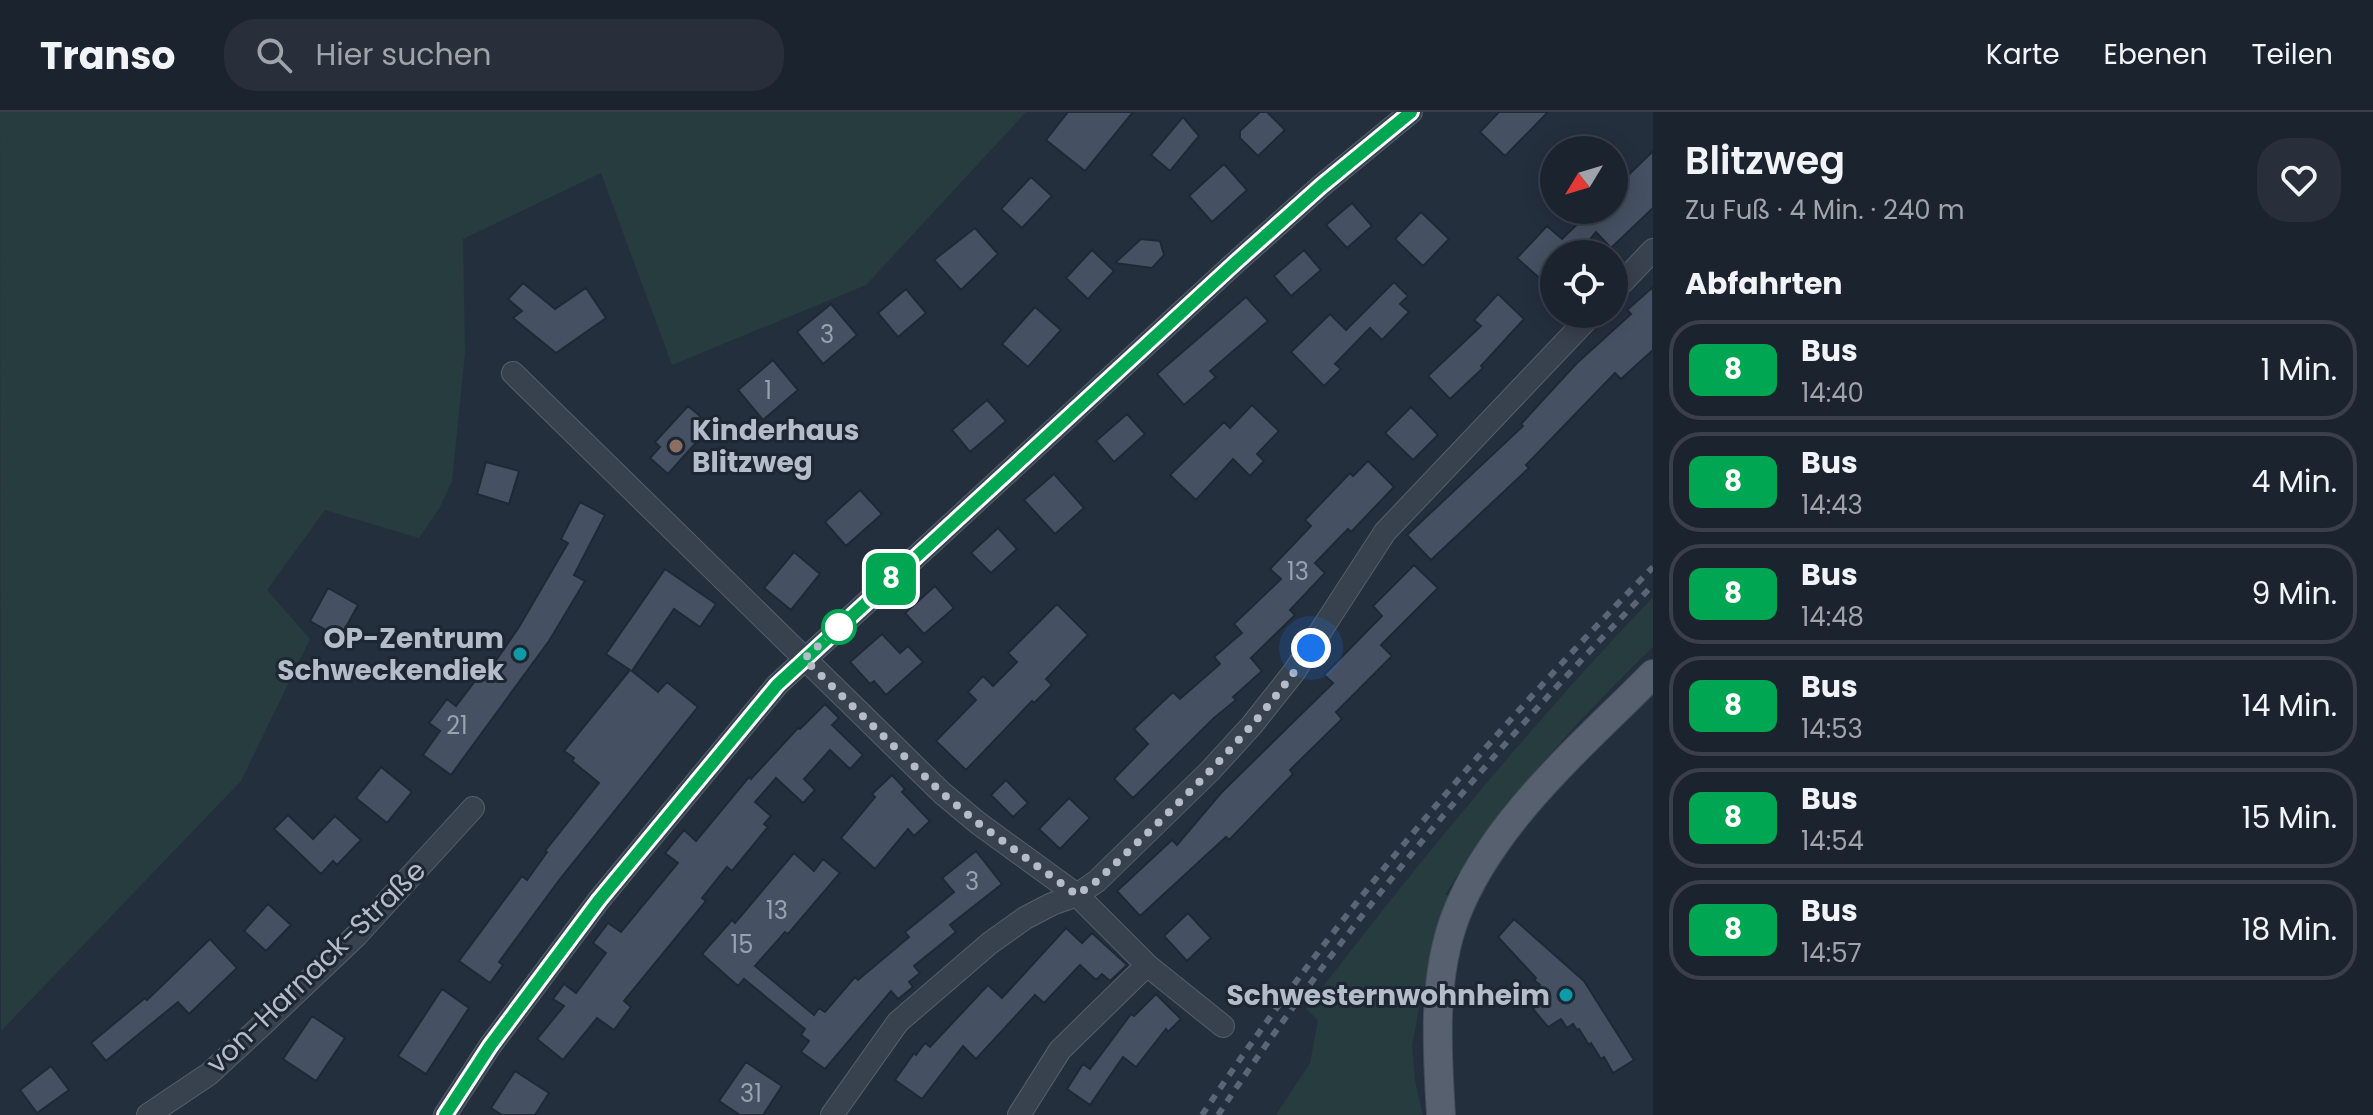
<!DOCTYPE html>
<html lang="de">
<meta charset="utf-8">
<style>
body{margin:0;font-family:Poppins,sans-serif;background:#282f3a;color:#f1f3f6;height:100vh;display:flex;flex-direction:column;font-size:30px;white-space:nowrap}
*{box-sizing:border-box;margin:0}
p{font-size:26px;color:#a0a4aa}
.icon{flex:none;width:44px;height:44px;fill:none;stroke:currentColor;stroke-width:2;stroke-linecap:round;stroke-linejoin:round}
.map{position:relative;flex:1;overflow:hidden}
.side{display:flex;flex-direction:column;background:#1b232e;width:720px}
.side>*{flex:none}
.badge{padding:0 16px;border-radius:12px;font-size:28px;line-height:52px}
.needle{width:52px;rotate:232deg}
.tools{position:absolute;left:1540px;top:24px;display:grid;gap:16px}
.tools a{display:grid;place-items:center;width:88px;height:88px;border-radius:50%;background:#1b232e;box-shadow:0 4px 20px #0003,0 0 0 2px #39404a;font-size:40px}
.you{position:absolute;width:40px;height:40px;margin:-20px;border:6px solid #fff;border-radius:50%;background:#1a73e8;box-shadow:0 0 0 12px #1a73e833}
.map>.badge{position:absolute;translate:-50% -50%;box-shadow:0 0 0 4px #fff}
h2{padding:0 32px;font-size:30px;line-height:72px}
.round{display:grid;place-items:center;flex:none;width:84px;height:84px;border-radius:32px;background:#282f3a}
.headline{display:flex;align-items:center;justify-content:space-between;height:136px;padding:0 32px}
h1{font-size:38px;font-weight:600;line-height:60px}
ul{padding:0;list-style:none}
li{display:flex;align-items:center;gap:24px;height:100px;margin:0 16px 12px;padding:0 16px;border:4px solid #39404a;border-radius:32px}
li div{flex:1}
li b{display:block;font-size:30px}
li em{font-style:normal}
li .badge{min-width:88px;font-weight:700;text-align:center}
header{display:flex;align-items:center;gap:48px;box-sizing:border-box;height:112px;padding:0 40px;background:#1b232e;border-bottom:2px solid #39404a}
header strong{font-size:38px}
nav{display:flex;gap:44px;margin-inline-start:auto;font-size:28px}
.search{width:560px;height:72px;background:#282f3a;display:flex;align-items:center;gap:20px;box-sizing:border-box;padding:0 28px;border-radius:32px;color:#a0a4aa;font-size:30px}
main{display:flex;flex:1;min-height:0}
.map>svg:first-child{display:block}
.green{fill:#263c3f}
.building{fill:#455162;stroke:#1f2835;stroke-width:2}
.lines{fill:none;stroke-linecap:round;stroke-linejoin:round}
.minor-casing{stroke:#565f6c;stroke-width:24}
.major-casing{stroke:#414a57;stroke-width:30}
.minor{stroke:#38414e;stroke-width:22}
.major{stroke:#56606e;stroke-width:28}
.rail{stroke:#5a6575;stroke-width:6;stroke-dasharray:8 8;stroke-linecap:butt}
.line-casing{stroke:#fff;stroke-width:18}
.line{stroke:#00a651;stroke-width:12}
.walk{stroke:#b4bcc9;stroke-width:8;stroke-dasharray:0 14.4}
.education-dot{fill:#8d6e63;stroke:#1d2633;stroke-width:3}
.stop-dot{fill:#fff;stroke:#00a651;stroke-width:4}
.culture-dot{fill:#0f9aa8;stroke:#1d2633;stroke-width:3}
.labels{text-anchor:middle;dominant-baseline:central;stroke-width:6;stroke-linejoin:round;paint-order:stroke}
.number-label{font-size:24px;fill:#98a1af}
.poi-label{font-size:28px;font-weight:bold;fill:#b4bcc9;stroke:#1d2633;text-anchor:end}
.street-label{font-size:28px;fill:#b4bcc9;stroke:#1d2633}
</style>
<header>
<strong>Transo</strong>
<div class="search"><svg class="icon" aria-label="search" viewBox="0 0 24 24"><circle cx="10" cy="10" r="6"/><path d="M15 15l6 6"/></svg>Hier suchen</div>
<nav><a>Karte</a><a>Ebenen</a><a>Teilen</a></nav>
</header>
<main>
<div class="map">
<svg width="1653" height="1003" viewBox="0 0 1653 1003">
<rect width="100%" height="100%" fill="#242f3e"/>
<path class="green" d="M 0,0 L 1026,0 L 866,173 L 672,253 L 601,61 L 463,127 L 465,241 L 452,369 L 440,395 L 419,426 L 325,398 L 267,478 L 310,527 L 241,669 L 1,919 Z
M 1653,485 L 1653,535 C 1575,610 1502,691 1445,783 L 1449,783 L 1431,862 L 1423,876 L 1412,933 L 1415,969 L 1423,1003 L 1276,1003 L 1310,951 L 1318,908 L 1306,897 C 1415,754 1529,615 1653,485 Z"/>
<path class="building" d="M 1068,0 L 1133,0 L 1085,59 L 1046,28 Z
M 1260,0 L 1267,0 L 1285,18 L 1258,44 L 1240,26 L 1240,19 Z
M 1499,0 L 1548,0 L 1505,44 L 1480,20 Z
M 1183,5 L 1199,24 L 1170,59 L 1151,43 Z
M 1653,39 L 1653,96 L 1611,136 L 1596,120 L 1578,142 L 1554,142 L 1554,179 L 1517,146 L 1547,114 L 1562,127 L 1592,98 L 1614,98 L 1614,77 Z
M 1224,52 L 1247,78 L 1212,110 L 1189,84 Z
M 1031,65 L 1052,84 L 1022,116 L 1001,97 Z
M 1352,91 L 1372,114 L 1347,136 L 1326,113 Z
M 1421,100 L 1449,127 L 1423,154 L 1395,127 Z
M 975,116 L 998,142 L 961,178 L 934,148 Z
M 1141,127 L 1160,129 L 1164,143 L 1152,156 L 1115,151 Z
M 1092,138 L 1114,159 L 1088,187 L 1066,166 Z
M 1304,138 L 1321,158 L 1291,184 L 1274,164 Z
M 1394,170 L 1408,184 L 1400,192 L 1409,200 L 1382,228 L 1370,216 L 1335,252 L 1341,257 L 1324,274 L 1291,240 L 1330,202 L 1346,218 Z
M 523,171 L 555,197 L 586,176 L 606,206 L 556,241 L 513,206 L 522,199 L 508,187 Z
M 1653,175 L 1653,238 L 1621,267 L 1615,261 L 1526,353 L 1529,356 L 1431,448 L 1407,423 L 1523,314 L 1521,312 L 1552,278 L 1577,251 L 1631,202 L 1627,198 Z
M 906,177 L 926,201 L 898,225 L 878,201 Z
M 1498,182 L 1524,207 L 1481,254 L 1483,256 L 1450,287 L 1428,264 L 1481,214 L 1474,208 Z
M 1246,185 L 1268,209 L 1210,259 L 1216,265 L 1184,293 L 1157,262 Z
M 831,192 L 857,223 L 823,252 L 797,220 Z
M 1035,195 L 1061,218 L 1028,255 L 1002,232 Z
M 773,248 L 798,278 L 763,308 L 738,278 Z
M 987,288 L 1006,309 L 970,340 L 952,318 Z
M 1252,293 L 1279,319 L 1257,342 L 1264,349 L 1250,364 L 1233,347 L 1196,388 L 1170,363 L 1224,310 L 1230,316 Z
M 688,294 L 706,309 L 697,319 L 702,324 L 668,362 L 650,346 L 660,335 L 655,330 Z
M 1411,295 L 1438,323 L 1413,348 L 1385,321 Z
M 1127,302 L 1145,322 L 1114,350 L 1096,329 Z
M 1368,349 L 1394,375 L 1351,420 L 1348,417 L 1315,451 L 1325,461 L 1290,498 L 1295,503 L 1251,546 L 1262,559 L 1233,585 L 1236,588 L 1214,606 L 1133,686 L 1114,667 L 1148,632 L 1134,617 L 1173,580 L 1180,587 L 1220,552 L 1214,545 L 1242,521 L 1234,512 L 1281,467 L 1270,457 L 1311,414 L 1305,408 L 1350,361 L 1353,364 Z
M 486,350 L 519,359 L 509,392 L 477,382 Z
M 1054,362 L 1084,396 L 1055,422 L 1024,388 Z
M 860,378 L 882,402 L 846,434 L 825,410 Z
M 580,390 L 605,403 L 574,463 L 585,469 L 549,529 L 451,663 L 423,643 L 440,619 L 429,611 L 447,587 L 456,594 L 491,548 L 495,550 L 519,515 L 568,431 L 561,427 Z
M 998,416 L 1017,437 L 991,461 L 971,441 Z
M 794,440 L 820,462 L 791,498 L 764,476 Z
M 1414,453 L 1438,476 L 1381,533 L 1392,544 L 1336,600 L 1342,607 L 1290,658 L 1293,662 L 1229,728 L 1226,725 L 1140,804 L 1117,779 L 1172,728 L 1177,733 L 1221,681 L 1333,571 L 1324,563 L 1382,504 L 1373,494 Z
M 665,457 L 716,492 L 700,515 L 674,497 L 632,559 L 658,580 L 667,570 L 698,595 L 560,767 L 499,850 L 503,853 L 490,871 L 459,849 L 522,764 L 527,768 L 547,740 L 545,739 L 599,671 L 572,649 L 574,646 L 564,639 L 630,558 L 606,542 Z
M 935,474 L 954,496 L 924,522 L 905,501 Z
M 328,476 L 358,493 L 340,526 L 310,509 Z
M 1057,492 L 1088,523 L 1046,567 L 1052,573 L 1034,591 L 1032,589 L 966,658 L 936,629 L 976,588 L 968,580 L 983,564 L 993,574 L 1017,550 L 1008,541 Z
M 882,522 L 900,541 L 908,534 L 923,550 L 886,583 L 874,569 L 870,572 L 850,550 Z
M 825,592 L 839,606 L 832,613 L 863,643 L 850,657 L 830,638 L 804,667 L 815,678 L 803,691 L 776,666 L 755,690 L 771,704 L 764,712 L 768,715 L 732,759 L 727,755 L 702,786 L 706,789 L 624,889 L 631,895 L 614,918 L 597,906 L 563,948 L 537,927 L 564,894 L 553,887 L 564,872 L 576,881 L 606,841 L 593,831 L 608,811 L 621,820 L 678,751 L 665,741 L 684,718 L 696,729 L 749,665 L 751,667 L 798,616 L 800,617 Z
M 381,655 L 412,680 L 387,711 L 356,686 Z
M 892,663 L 905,677 L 902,680 L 930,709 L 914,724 L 908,717 L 875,757 L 841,726 L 875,685 L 872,682 Z
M 1006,668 L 1028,691 L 1013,705 L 991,683 Z
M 1069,686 L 1090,706 L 1060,737 L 1039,717 Z
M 288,703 L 313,727 L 335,704 L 361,728 L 337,753 L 333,749 L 321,762 L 274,717 Z
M 976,739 L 1002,772 L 950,813 L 956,820 L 914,854 L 920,861 L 909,870 L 913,875 L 898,887 L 891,879 L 825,957 L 801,940 L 809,929 L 801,923 L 805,917 L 744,867 L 738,874 L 702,842 L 732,808 L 735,811 L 794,741 L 814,759 L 823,747 L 840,761 L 788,822 L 785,820 L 755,854 L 814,903 L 819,896 L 825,900 L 855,865 L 858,868 L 909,825 L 905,820 L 954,780 L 942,766 Z
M 268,792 L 291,813 L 266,839 L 244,819 Z
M 1188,801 L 1211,826 L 1187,849 L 1164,824 Z
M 1514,807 L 1584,869 L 1634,948 L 1613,961 L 1604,945 L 1601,947 L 1591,931 L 1589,933 L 1579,917 L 1577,918 L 1573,912 L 1567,916 L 1561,907 L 1548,915 L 1533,897 L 1543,887 L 1535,879 L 1540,873 L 1534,868 L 1536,866 L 1498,825 Z
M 1066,816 L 1082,831 L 1092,821 L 1127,853 L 1110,869 L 1102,862 L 1096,868 L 1080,853 L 1044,891 L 1035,883 L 976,947 L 963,934 L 922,987 L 895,968 L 914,941 L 916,943 L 925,931 L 930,935 L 988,873 L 1002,886 Z
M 210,827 L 237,856 L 189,902 L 178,890 L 106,949 L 91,931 L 145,886 L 147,888 Z
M 442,877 L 469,896 L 426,962 L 398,944 Z
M 1156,882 L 1181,907 L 1168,920 L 1166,917 L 1136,955 L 1123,945 L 1090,993 L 1067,977 L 1083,952 L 1090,957 L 1131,902 L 1134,904 Z
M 312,904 L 345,926 L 316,969 L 283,947 Z
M 746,950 L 782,974 L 763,1003 L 740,1003 L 719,989 Z
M 51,954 L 69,978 L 37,1001 L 20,978 Z
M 515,959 L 549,981 L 535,1003 L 502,1003 L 491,996 Z"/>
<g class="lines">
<defs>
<path id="minor" d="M 1614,179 L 1653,138
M 513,261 L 942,681 L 978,711 L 1077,783 L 1147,853 L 1223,914
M 148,1003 L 209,962 L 260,915 L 356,824 L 473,696
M 445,1003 L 490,934 L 599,788 L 777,573 L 1236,150 L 1321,74 L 1411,0
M 832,1003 L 898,910 L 990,831 L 1025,806 L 1052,792 L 1077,783 L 1097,769 L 1210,659 L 1252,613 L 1294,560 L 1385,420 L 1592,202
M 1019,1003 L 1060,938 L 1147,853"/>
<path id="major" d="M 1441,1003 C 1437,938 1432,865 1456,803 C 1493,708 1583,633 1653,562"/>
</defs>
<use href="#minor" class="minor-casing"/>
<use href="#major" class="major-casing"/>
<use href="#minor" class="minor"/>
<use href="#major" class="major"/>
<path class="rail" d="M 1202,1003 C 1334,805 1488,625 1653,455
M 1218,1003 C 1345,812 1493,637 1653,473"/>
</g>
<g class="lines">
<defs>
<path id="line" d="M 445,1003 L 490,934 L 599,788 L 777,573 L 1236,150 L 1321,74 L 1411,0"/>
</defs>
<use href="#line" class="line-casing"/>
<use href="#line" class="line"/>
<path class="walk" d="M 839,515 L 804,547 L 942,681 L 978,711 L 1077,783 L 1097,769 C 1174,696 1252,624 1311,536"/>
</g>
<circle class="education-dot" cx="676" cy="334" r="8"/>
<circle class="stop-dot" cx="839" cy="515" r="16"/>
<g class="culture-dot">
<circle cx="520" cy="542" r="8"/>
<circle cx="1566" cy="883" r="8"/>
</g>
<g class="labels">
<g class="number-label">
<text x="827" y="222">3</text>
<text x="768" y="278">1</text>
<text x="1298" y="459">13</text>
<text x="457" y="613">21</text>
<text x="972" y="769">3</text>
<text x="777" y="798">13</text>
<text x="742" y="832">15</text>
<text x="751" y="981">31</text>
</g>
<g class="poi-label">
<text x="692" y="318" text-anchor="start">Kinderhaus<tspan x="692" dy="32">Blitzweg</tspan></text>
<text x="504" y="526">OP-Zentrum<tspan x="504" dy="32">Schweckendiek</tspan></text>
<text x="1550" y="883">Schwesternwohnheim</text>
</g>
<g class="street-label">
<text transform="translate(316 855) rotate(-44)">von-Harnack-Straße</text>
</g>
</g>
</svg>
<div class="tools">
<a><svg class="needle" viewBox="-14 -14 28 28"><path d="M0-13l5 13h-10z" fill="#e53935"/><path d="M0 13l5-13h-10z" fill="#a0a4aa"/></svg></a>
<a><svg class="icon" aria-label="locate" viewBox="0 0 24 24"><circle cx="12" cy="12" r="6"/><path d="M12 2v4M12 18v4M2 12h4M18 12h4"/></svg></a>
</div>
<div class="you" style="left:1311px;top:536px"></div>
<b class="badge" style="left:891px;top:467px;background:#00a651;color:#fff">8</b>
</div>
<section class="side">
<div class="headline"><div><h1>Blitzweg</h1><p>Zu Fuß · 4 Min. · 240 m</p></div><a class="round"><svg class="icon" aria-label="heart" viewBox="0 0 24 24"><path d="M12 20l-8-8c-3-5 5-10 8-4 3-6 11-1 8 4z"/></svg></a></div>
<h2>Abfahrten</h2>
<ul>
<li><span class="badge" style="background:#00a651;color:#fff">8</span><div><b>Bus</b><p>14:40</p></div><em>1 Min.</em></li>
<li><span class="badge" style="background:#00a651;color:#fff">8</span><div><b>Bus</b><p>14:43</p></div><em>4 Min.</em></li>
<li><span class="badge" style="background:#00a651;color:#fff">8</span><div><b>Bus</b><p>14:48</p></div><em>9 Min.</em></li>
<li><span class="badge" style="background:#00a651;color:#fff">8</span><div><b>Bus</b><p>14:53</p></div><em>14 Min.</em></li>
<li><span class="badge" style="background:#00a651;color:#fff">8</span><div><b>Bus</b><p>14:54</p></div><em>15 Min.</em></li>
<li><span class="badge" style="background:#00a651;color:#fff">8</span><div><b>Bus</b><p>14:57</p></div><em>18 Min.</em></li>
</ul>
</section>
</main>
